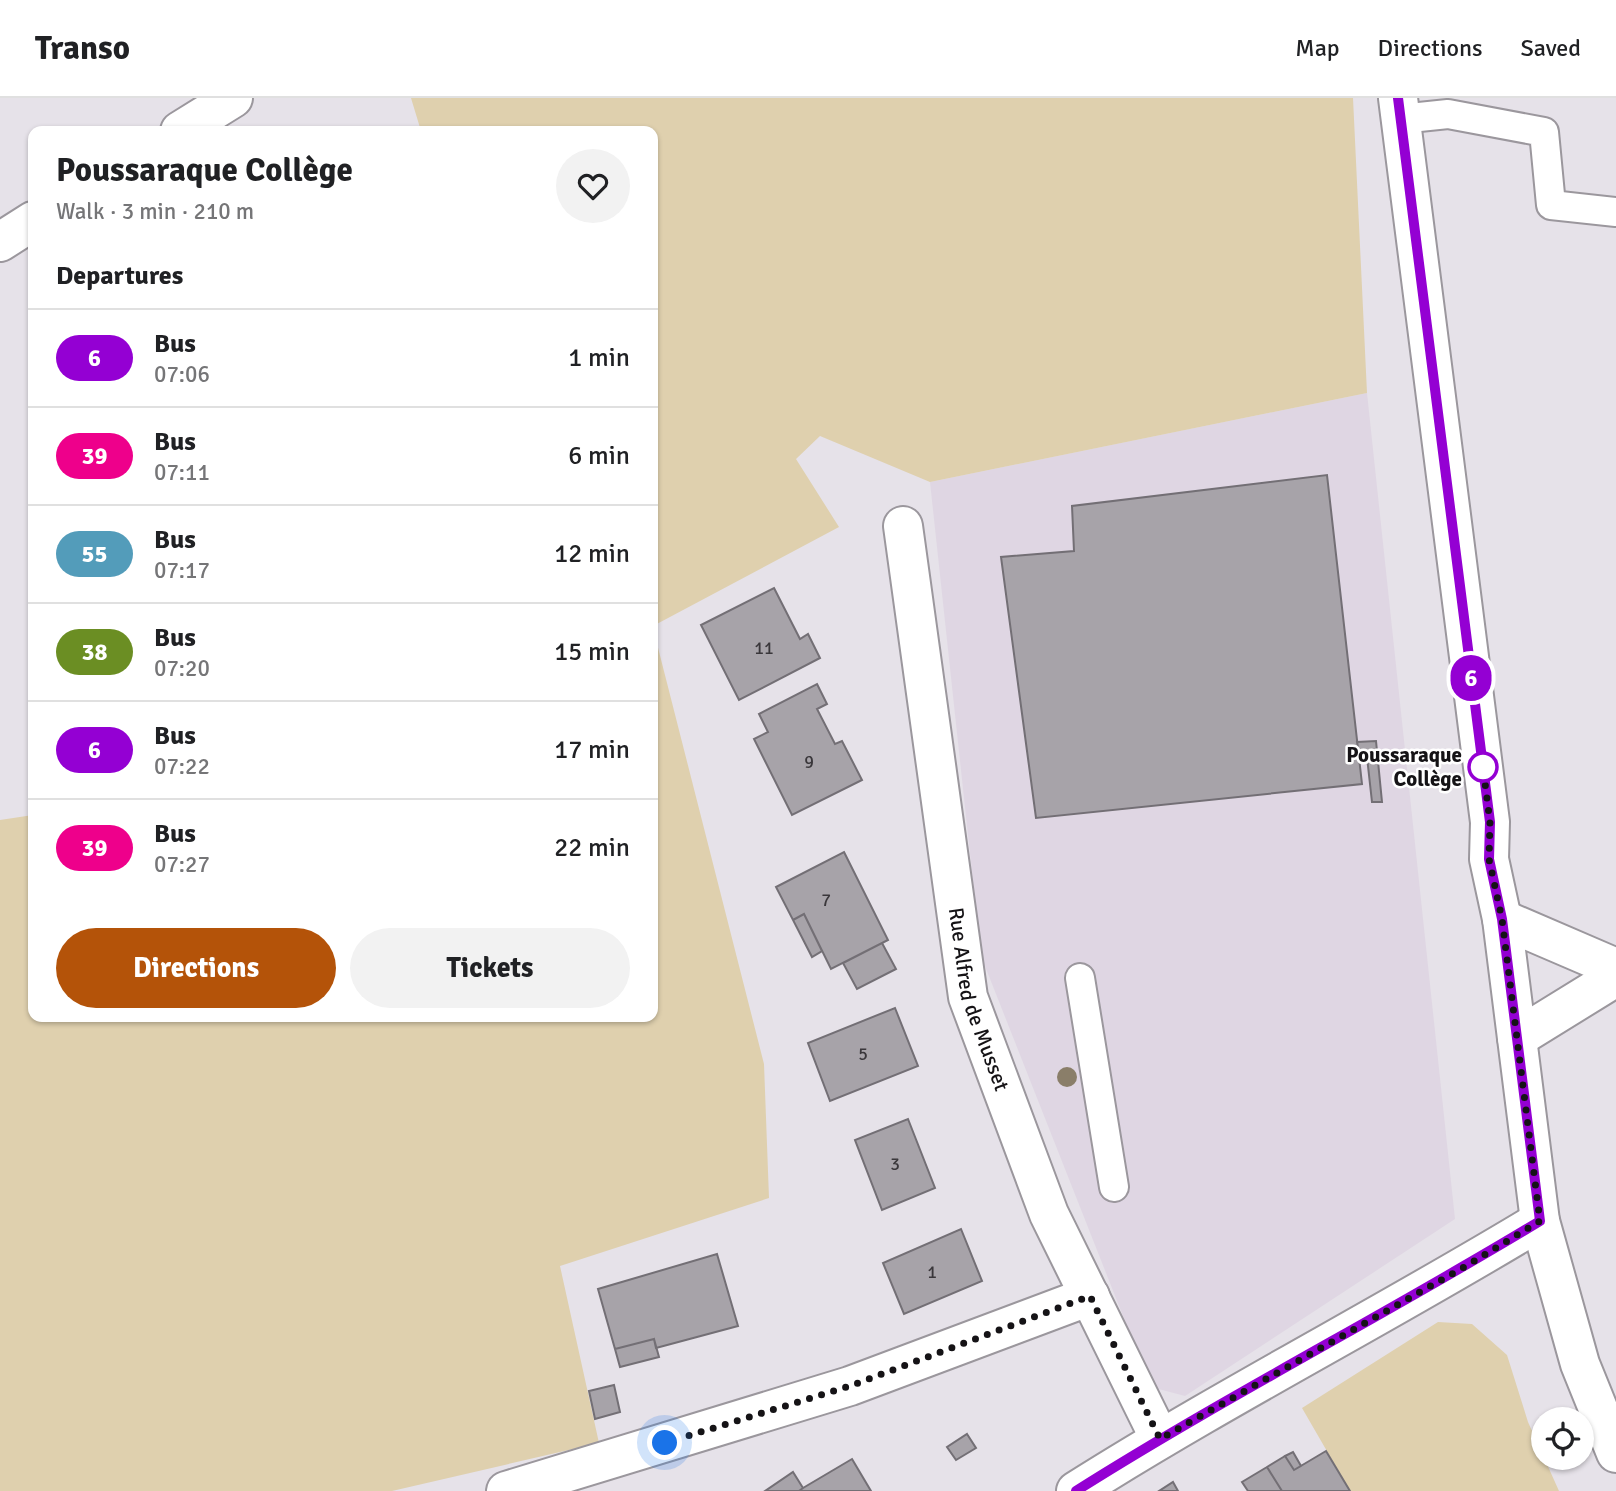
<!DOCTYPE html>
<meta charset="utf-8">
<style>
body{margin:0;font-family:Signika,sans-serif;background:#f2f2f2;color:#202124;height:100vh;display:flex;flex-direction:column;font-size:26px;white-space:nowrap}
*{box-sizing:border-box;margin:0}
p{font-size:23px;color:#757577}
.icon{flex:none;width:38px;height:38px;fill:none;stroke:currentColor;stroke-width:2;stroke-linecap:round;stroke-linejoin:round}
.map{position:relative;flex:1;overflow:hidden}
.side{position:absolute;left:28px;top:28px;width:630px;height:896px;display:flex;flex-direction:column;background:#fff;border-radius:14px;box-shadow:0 2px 5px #0004}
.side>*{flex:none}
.badge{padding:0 14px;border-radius:23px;font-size:24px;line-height:46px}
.controls{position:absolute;left:1531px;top:1309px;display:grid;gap:14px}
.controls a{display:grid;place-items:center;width:63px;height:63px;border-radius:50%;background:#fff;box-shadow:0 2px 5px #0004;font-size:35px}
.you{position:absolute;width:35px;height:35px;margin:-18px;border:5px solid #fff;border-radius:50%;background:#1a73e8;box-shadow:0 0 0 10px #1a73e833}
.map>.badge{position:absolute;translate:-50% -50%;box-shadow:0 0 0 4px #fff}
h2{padding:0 28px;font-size:26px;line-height:63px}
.round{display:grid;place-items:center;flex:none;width:74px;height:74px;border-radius:37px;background:#f2f2f2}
.summary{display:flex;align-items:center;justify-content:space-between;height:119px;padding:0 28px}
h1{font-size:33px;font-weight:700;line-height:52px}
.cta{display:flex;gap:14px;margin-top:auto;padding:14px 28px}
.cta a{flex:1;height:80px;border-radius:42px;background:#b45309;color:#fff;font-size:28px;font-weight:700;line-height:80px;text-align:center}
.cta a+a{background:#f2f2f2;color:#202124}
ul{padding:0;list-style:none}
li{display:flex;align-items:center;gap:21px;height:98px;padding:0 28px;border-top:2px solid #e0e0e0}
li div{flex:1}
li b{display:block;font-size:26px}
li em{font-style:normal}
li .badge{min-width:77px;font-weight:700;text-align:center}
header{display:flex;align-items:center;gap:42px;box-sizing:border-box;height:98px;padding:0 35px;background:#fff;border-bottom:2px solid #e0e0e0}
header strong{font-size:33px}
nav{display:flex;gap:38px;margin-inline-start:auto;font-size:24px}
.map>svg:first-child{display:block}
.built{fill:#dfd6e3}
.green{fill:#dfd0ae}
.building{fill:#a7a3a9;stroke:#736f75;stroke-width:2}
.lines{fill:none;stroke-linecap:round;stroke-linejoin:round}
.lane-casing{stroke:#9b979d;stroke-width:32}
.street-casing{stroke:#9b979d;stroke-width:42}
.secondary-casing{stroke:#9b979d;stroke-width:42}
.lane{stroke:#fff;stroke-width:28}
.street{stroke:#fff;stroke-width:38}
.secondary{stroke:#fff;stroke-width:38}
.tree{fill:#8a7e69}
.line-casing{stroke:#fff;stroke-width:16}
.line{stroke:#9400d3;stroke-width:10}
.walk{stroke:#151316;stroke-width:7;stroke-dasharray:0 12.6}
.stop-dot{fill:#fff;stroke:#9400d3;stroke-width:3.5}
.labels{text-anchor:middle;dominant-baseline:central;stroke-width:5;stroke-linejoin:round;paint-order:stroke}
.number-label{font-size:18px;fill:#3a373b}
.stop-label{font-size:21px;font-weight:bold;fill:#151316;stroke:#fff;text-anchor:end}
.street-label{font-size:21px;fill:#151316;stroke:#fff}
</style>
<header>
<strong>Transo</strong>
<nav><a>Map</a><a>Directions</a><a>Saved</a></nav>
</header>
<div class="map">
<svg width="1616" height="1393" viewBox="0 0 1616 1393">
<rect width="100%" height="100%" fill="#e6e2e9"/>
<path class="built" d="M 1367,295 L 1455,1121 L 1185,1298 L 1151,1289 L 981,858 L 930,384 Z"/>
<path class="green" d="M 411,0 L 1353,0 L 1367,295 L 930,384 L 820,338 L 796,361 L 839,429 L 653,528 L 653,33 L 421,33 Z
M 653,530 L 764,966 L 769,1100 L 560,1168 L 599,1345 L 392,1393 L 0,1393 L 0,722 L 33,717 L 33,919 L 653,919 Z
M 1438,1224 L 1472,1226 L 1507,1257 L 1528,1324 L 1559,1393 L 1350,1393 L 1302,1310 Z"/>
<path class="building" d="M 1327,377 L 1362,686 L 1036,720 L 1001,459 L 1074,453 L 1072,408 Z
M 774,490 L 800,541 L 808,536 L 820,560 L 739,602 L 701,527 Z
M 817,586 L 827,606 L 817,611 L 835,646 L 842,643 L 862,682 L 792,717 L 754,641 L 768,634 L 759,616 Z
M 1376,643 L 1382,704 L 1372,704 L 1367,659 L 1360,660 L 1357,644 Z
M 844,754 L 888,842 L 831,871 L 804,816 L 793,822 L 776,789 Z
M 804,816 L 822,853 L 812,859 L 793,822 Z
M 882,845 L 896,871 L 857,891 L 843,865 Z
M 895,910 L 918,968 L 830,1003 L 808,945 Z
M 908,1021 L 935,1090 L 882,1112 L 855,1042 Z
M 961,1131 L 982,1183 L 904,1216 L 883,1165 Z
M 717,1156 L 738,1228 L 656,1250 L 654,1241 L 615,1251 L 598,1191 Z
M 654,1241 L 659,1259 L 620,1269 L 615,1251 Z
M 614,1287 L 620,1314 L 595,1321 L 589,1293 Z
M 967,1336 L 976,1350 L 956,1362 L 947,1349 Z
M 1326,1353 L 1350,1393 L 1282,1393 L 1267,1369 L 1285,1358 L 1294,1372 Z
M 1293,1354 L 1301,1368 L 1294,1372 L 1285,1358 Z
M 852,1361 L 871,1393 L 799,1393 L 803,1390 Z
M 1267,1369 L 1282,1393 L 1248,1393 L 1242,1384 Z
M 793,1374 L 803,1390 L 799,1393 L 765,1393 Z
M 1173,1384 L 1178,1393 L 1159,1393 Z"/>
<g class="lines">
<defs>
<path id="lane" d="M 1400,21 L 1448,16 L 1544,34 L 1551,107 L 1616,114
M 1080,880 L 1114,1089"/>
<g id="street">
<path d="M 180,33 L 233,0"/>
<path d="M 0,144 L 33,123"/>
<path id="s1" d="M 903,428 L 968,899 L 1049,1116 L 1160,1341"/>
<path d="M 1502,821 L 1616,870"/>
<path d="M 1517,940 L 1616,879"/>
<path d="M 506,1393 L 850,1288 L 1090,1198"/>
<path d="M 1076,1393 C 1228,1297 1387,1216 1540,1123"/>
</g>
<path id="secondary" d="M 1398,0 L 1490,724 L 1489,761 L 1502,821 L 1540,1123 L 1580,1266 L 1616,1355"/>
</defs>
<use href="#lane" class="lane-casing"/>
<use href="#street" class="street-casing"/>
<use href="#secondary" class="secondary-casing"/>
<use href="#lane" class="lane"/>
<use href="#street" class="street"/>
<use href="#secondary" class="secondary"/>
</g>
<circle class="tree" cx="1067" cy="979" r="10"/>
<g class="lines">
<defs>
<path id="line" d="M 1076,1393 C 1228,1297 1387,1216 1540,1123 L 1502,821 L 1489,761 L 1490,724 L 1398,0"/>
</defs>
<use href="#line" class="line-casing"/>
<use href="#line" class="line"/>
<path class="walk" d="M 665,1345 L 850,1288 L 1090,1198 L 1160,1341 L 1466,1168 L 1540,1123 L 1502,821 L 1489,761 L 1490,724 L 1483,669"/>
</g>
<circle class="stop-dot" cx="1483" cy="669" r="14"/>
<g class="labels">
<g class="number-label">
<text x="764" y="550">11</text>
<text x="809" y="664">9</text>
<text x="826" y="802">7</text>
<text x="863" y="956">5</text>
<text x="895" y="1066">3</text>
<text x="932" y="1174">1</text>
</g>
<g class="stop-label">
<text x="1462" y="657">Poussaraque<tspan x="1462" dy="24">Collège</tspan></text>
</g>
<g class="street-label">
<text stroke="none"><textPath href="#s1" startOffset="480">Rue Alfred de Musset</textPath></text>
</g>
</g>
</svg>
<div class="controls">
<a><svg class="icon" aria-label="locate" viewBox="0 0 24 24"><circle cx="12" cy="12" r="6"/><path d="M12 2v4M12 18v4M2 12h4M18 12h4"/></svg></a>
</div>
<div class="you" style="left:665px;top:1345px"></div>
<b class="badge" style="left:1471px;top:580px;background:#9400d3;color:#fff">6</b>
<section class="side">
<div class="summary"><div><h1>Poussaraque Collège</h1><p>Walk · 3 min · 210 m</p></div><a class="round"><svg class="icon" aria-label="heart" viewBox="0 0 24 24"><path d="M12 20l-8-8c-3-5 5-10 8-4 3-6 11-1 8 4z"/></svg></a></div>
<h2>Departures</h2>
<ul>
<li><span class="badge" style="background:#9400d3;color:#fff">6</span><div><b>Bus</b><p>07:06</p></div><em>1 min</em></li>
<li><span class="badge" style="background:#ee008b;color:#fff">39</span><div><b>Bus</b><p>07:11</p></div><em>6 min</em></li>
<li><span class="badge" style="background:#539cba;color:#fff">55</span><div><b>Bus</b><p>07:17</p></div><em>12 min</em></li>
<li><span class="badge" style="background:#6b8e23;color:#fff">38</span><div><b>Bus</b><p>07:20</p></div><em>15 min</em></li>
<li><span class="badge" style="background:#9400d3;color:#fff">6</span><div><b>Bus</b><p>07:22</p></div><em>17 min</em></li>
<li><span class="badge" style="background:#ee008b;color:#fff">39</span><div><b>Bus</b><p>07:27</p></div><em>22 min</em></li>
</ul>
<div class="cta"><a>Directions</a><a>Tickets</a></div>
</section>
</div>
